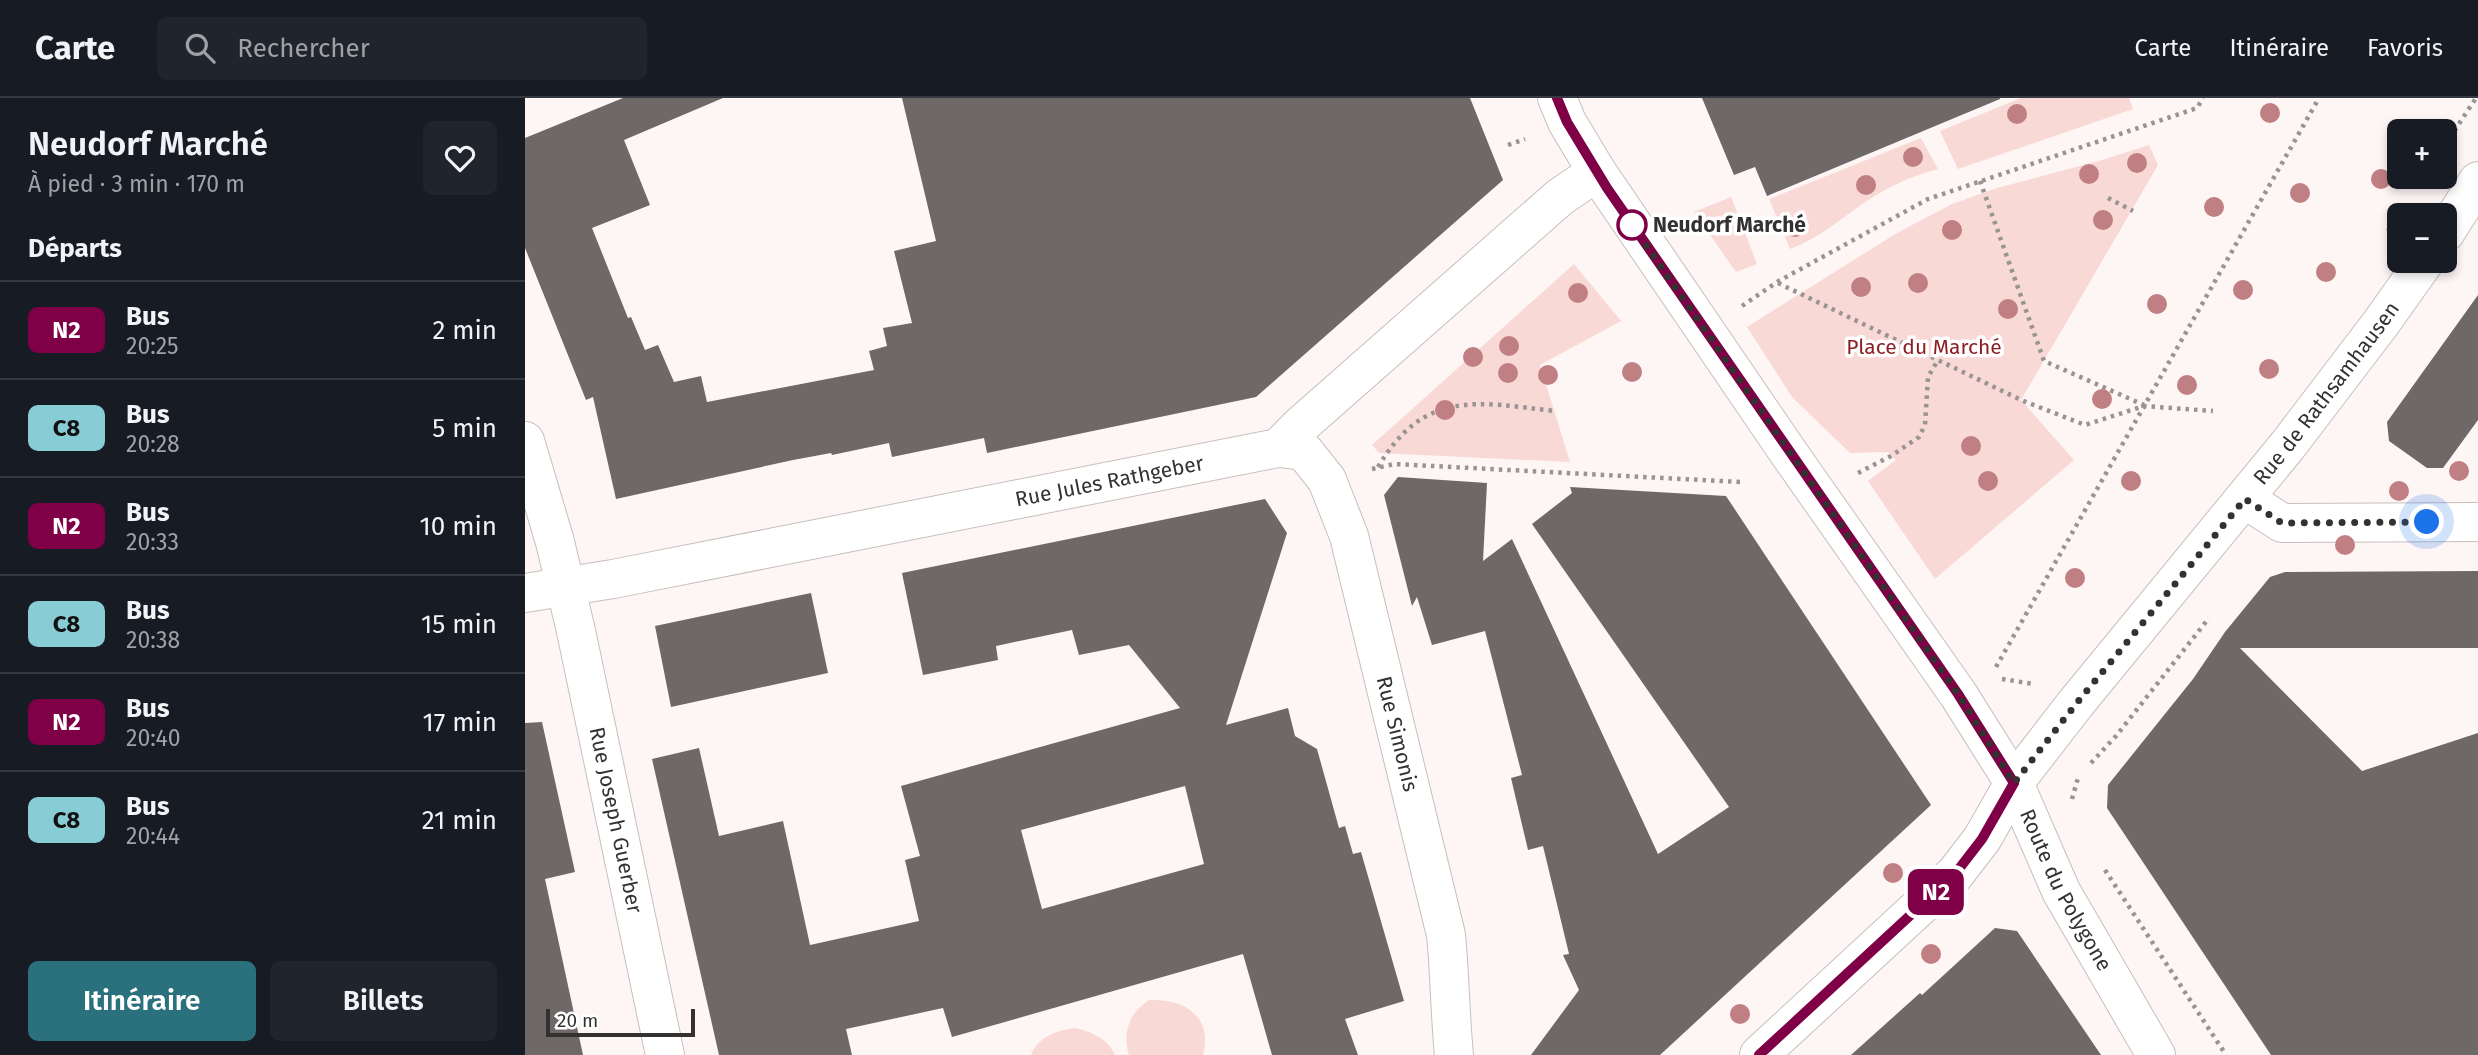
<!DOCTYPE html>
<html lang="fr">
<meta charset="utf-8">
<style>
body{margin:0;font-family:"Fira Sans",sans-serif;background:#20242c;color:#f1f3f6;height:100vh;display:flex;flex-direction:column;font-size:26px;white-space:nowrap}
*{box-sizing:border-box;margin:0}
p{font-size:23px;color:#9ea1a6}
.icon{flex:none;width:38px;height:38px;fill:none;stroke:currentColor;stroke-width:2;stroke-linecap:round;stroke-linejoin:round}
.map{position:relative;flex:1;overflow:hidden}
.panel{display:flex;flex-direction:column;background:#171b24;width:525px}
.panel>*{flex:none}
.badge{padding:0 14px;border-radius:10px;font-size:24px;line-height:46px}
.fabs{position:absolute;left:1862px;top:21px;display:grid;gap:14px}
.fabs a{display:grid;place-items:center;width:70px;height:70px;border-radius:10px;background:#171b24;box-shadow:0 4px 10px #0003;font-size:35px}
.scale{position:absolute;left:21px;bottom:18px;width:149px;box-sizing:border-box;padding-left:7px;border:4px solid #343131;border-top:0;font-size:19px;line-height:24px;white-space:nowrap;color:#343131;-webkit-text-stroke:5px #fff;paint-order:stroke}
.you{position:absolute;width:35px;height:35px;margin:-18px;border:5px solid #fff;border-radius:50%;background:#1a73e8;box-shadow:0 0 0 10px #1a73e833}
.map>.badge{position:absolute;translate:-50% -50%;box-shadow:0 0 0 4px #fff}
h2{padding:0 28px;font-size:26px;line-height:63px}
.round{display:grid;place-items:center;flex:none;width:74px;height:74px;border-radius:10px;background:#20242c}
.head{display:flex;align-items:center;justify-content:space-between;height:119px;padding:0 28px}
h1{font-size:33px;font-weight:600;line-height:52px}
.button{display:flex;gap:14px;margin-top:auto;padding:14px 28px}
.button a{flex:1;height:80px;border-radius:10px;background:#2a717d;color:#fff;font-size:28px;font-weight:600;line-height:80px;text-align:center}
.button a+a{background:#20242c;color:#f1f3f6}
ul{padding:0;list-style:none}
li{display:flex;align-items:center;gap:21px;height:98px;padding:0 28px;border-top:2px solid #363941}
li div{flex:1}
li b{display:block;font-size:26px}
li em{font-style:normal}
li .badge{min-width:77px;font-weight:700;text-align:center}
header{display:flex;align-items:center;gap:42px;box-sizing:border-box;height:98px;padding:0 35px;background:#171b24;border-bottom:2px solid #363941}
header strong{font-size:33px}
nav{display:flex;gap:38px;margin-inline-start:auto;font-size:24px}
.search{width:490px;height:63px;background:#20242c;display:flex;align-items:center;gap:18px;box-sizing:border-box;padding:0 24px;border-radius:10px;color:#9ea1a6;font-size:26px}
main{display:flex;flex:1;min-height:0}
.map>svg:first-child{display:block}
.green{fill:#f8d9d6}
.building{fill:#6f6868;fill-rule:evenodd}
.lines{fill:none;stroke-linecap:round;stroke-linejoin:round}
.minor-casing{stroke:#c7bfbe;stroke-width:40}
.path{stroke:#999393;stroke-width:4.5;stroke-dasharray:3.5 5;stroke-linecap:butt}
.minor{stroke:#fff;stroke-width:38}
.tree{fill:#c07f82}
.line-casing{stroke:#fff;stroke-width:16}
.line{stroke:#7f0047;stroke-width:10}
.walk{stroke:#343131;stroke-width:7;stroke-dasharray:0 12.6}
.stop-dot{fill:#fff;stroke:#7f0047;stroke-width:3.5}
.labels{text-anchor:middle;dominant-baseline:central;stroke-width:7;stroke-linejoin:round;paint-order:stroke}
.stop-label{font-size:21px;font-weight:bold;fill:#343131;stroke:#fff;text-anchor:start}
.park-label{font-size:21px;fill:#8d1f23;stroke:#fff}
.street-label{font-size:21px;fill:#343131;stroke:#fff}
</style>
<header>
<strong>Carte</strong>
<div class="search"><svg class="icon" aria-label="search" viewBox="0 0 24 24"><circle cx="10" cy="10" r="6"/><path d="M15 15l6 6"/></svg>Rechercher</div>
<nav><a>Carte</a><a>Itinéraire</a><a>Favoris</a></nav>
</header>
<main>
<section class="panel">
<div class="head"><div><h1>Neudorf Marché</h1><p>À pied · 3 min · 170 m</p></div><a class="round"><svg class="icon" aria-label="heart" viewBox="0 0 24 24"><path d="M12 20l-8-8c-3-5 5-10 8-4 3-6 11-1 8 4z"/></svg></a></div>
<h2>Départs</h2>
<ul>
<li><span class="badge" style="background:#7f0047;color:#fff">N2</span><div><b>Bus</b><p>20:25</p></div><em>2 min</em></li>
<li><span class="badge" style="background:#88cdd5;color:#111">C8</span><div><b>Bus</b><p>20:28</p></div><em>5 min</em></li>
<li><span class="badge" style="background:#7f0047;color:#fff">N2</span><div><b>Bus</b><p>20:33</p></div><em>10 min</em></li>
<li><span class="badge" style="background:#88cdd5;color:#111">C8</span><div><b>Bus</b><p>20:38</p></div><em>15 min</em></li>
<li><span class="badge" style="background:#7f0047;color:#fff">N2</span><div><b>Bus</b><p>20:40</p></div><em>17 min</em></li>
<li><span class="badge" style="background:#88cdd5;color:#111">C8</span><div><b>Bus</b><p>20:44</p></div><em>21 min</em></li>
</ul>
<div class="button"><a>Itinéraire</a><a>Billets</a></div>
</section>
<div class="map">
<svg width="1953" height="957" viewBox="0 0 1953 957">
<rect width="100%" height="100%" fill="#fef5f5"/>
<path class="green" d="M 1496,0 L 1604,0 L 1608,11 L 1433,71 L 1415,33 Z
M 1396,40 L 1413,71 C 1386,78 1362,89 1339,105 C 1314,122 1293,141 1265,151 L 1244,101 Z
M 1624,47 L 1633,67 L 1496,302 L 1549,362 L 1410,481 L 1343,383 L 1371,362 L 1363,354 L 1325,355 L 1267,299 L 1222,229 L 1372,135 L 1427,106 L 1469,91 L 1574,63 Z
M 1206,99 L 1232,166 L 1211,174 L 1169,114 Z
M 1049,166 L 1096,223 L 1015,267 L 1045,364 L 854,355 L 847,347 Z
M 624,902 C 659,901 688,917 678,957 L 604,957 C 597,935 604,915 624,902 Z
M 550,930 C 567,934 582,940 590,957 L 506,957 C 514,938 531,933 550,930 Z"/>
<path class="building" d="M 98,0 L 198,0 L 99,42 L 125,107 L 67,130 L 103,220 L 106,219 L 120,252 L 133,247 L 149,284 L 176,278 L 182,304 L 349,272 L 344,253 L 362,248 L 358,230 L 387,225 L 369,153 L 411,143 L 377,0 L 945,0 L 978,82 L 731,299 L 462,355 L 459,340 L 367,359 L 364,345 L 307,357 L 306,355 L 268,362 L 91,401 L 68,299 L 61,302 L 0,150 L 0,40 Z
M 1177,0 L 1475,0 L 1475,1 L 1242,98 L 1230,69 L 1209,77 Z
M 1953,197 L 1953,322 L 1918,370 L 1902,370 L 1864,343 L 1862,324 Z
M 873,379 L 962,385 L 958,463 L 987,441 L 1133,756 L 1204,709 L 1007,426 L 1047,395 L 1045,389 L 1201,398 L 1406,707 L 1135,957 L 1006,957 L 1054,892 L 1038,857 L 1044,856 L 1018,748 L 1003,752 L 986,680 L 997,677 L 960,533 L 907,547 L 892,499 L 887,508 L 859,397 Z
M 740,401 L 762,435 L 701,627 L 763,610 L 770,638 L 792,651 L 814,730 L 820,728 L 828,756 L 836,754 L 879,903 L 820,921 L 833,957 L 747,957 L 718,856 L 427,939 L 418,910 L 321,931 L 327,957 L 194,957 L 127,661 L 174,650 L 194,738 L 258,723 L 285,847 L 394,823 L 380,762 L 395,758 L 376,688 L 655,610 L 604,547 L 554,557 L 547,532 L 471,548 L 473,562 L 398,577 L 377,475 ZM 660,688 L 679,766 L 517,811 L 496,732 Z
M 1953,473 L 1953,550 L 1715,550 L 1837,673 L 1953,635 L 1953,957 L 1746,957 L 1582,710 L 1583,687 L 1668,581 L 1700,534 L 1745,479 L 1760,474 Z
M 286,495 L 303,575 L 146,609 L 130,528 Z
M 17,624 L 50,774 L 20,781 L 58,957 L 0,957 L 0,625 Z
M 1470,830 L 1492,833 L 1576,957 L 1326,957 L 1395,895 L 1397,897 Z"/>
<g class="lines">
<defs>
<g id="minor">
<path id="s1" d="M 1032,0 L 1042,24 L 1072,74 L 1263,354 L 1433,596 L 1489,685 L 1536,793 L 1631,957"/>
<path d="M 1920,135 L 1953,83"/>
<path id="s2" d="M 0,343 L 30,444 L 51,533 L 140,957"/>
<path id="s3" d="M 753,350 L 779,353 L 802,382 L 824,438 L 921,837 C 925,877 925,917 929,957"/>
<path d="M 1720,401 L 1757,425 L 1953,424"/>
<path id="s4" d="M 0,495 L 88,481 L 753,350 L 776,327 L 1035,99 L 1072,74"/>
<path id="s5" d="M 1234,957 L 1430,776 L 1457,741 L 1489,685 L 1551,605 L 1763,347 L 1856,225 L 1900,163"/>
</g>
</defs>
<use href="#minor" class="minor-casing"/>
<path class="path" d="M 983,47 L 1000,41
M 1920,47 L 1951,0
M 1455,83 L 1519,263 L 1619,307
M 1583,100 L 1608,113
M 1863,133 L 1881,106
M 1253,185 L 1496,302 L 1560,327 L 1619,308 L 1688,313
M 1217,208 L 1252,184 L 1403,101 L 1672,10 L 1678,0
M 853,369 C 899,291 952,304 1029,313
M 847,371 L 869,366 L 1215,384
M 1333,375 L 1366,358 L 1394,339 L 1400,327 L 1403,279 L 1413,262
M 1471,569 L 1794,0
M 1477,581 L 1509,586
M 1566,665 L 1591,638 L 1684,520
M 1547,701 L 1553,680
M 1580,772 L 1701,957"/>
<use href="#minor" class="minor"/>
</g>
<g class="tree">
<circle cx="1745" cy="15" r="10"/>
<circle cx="1492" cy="16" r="10"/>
<circle cx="1388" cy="59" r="10"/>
<circle cx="1612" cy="65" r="10"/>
<circle cx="1564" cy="76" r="10"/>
<circle cx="1856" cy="81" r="10"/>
<circle cx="1341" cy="87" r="10"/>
<circle cx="1775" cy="95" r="10"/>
<circle cx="1689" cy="109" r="10"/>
<circle cx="1578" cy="122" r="10"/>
<circle cx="1270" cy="129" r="10"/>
<circle cx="1427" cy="132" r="10"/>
<circle cx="1801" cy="174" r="10"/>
<circle cx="1393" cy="185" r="10"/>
<circle cx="1336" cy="189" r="10"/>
<circle cx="1718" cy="192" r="10"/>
<circle cx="1053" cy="195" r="10"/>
<circle cx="1632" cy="206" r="10"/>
<circle cx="1483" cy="211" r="10"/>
<circle cx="984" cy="248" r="10"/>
<circle cx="948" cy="259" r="10"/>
<circle cx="1744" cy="271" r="10"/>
<circle cx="1107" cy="274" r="10"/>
<circle cx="983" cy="275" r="10"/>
<circle cx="1023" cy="277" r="10"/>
<circle cx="1662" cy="287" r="10"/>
<circle cx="1577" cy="301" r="10"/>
<circle cx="920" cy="312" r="10"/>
<circle cx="1446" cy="348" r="10"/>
<circle cx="1934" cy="373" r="10"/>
<circle cx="1463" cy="383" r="10"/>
<circle cx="1606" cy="383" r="10"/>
<circle cx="1874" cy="393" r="10"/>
<circle cx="1820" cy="447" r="10"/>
<circle cx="1550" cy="480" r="10"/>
<circle cx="1368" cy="775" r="10"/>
<circle cx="1406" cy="856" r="10"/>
<circle cx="1215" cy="916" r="10"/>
</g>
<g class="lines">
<defs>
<path id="line" d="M 1032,0 L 1042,24 L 1082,90 L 1433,596 L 1489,685 L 1457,741 L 1430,776 L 1234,957"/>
</defs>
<use href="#line" class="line-casing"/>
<use href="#line" class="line"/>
<path class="walk" d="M 1107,127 L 1433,596 L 1489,685 L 1551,606 L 1720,401 L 1757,425 L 1902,424"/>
</g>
<circle class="stop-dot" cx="1107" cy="127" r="14"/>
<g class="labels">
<g class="stop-label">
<text x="1128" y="127">Neudorf Marché</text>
</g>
<g class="park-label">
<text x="1399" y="249">Place du Marché</text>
</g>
<g class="street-label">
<text stroke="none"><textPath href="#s5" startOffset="875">Rue de Rathsamhausen</textPath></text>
<text stroke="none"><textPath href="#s4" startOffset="595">Rue Jules Rathgeber</textPath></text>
<text stroke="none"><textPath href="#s3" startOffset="327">Rue Simonis</textPath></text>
<text stroke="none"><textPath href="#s2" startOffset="390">Rue Joseph Guerber</textPath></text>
<text stroke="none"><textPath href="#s1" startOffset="943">Route du Polygone</textPath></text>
</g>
</g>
</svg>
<div class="fabs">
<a>+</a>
<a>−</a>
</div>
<div class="scale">20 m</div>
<div class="you" style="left:1902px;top:424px"></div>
<b class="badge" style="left:1411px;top:794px;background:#7f0047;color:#fff">N2</b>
</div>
</main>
